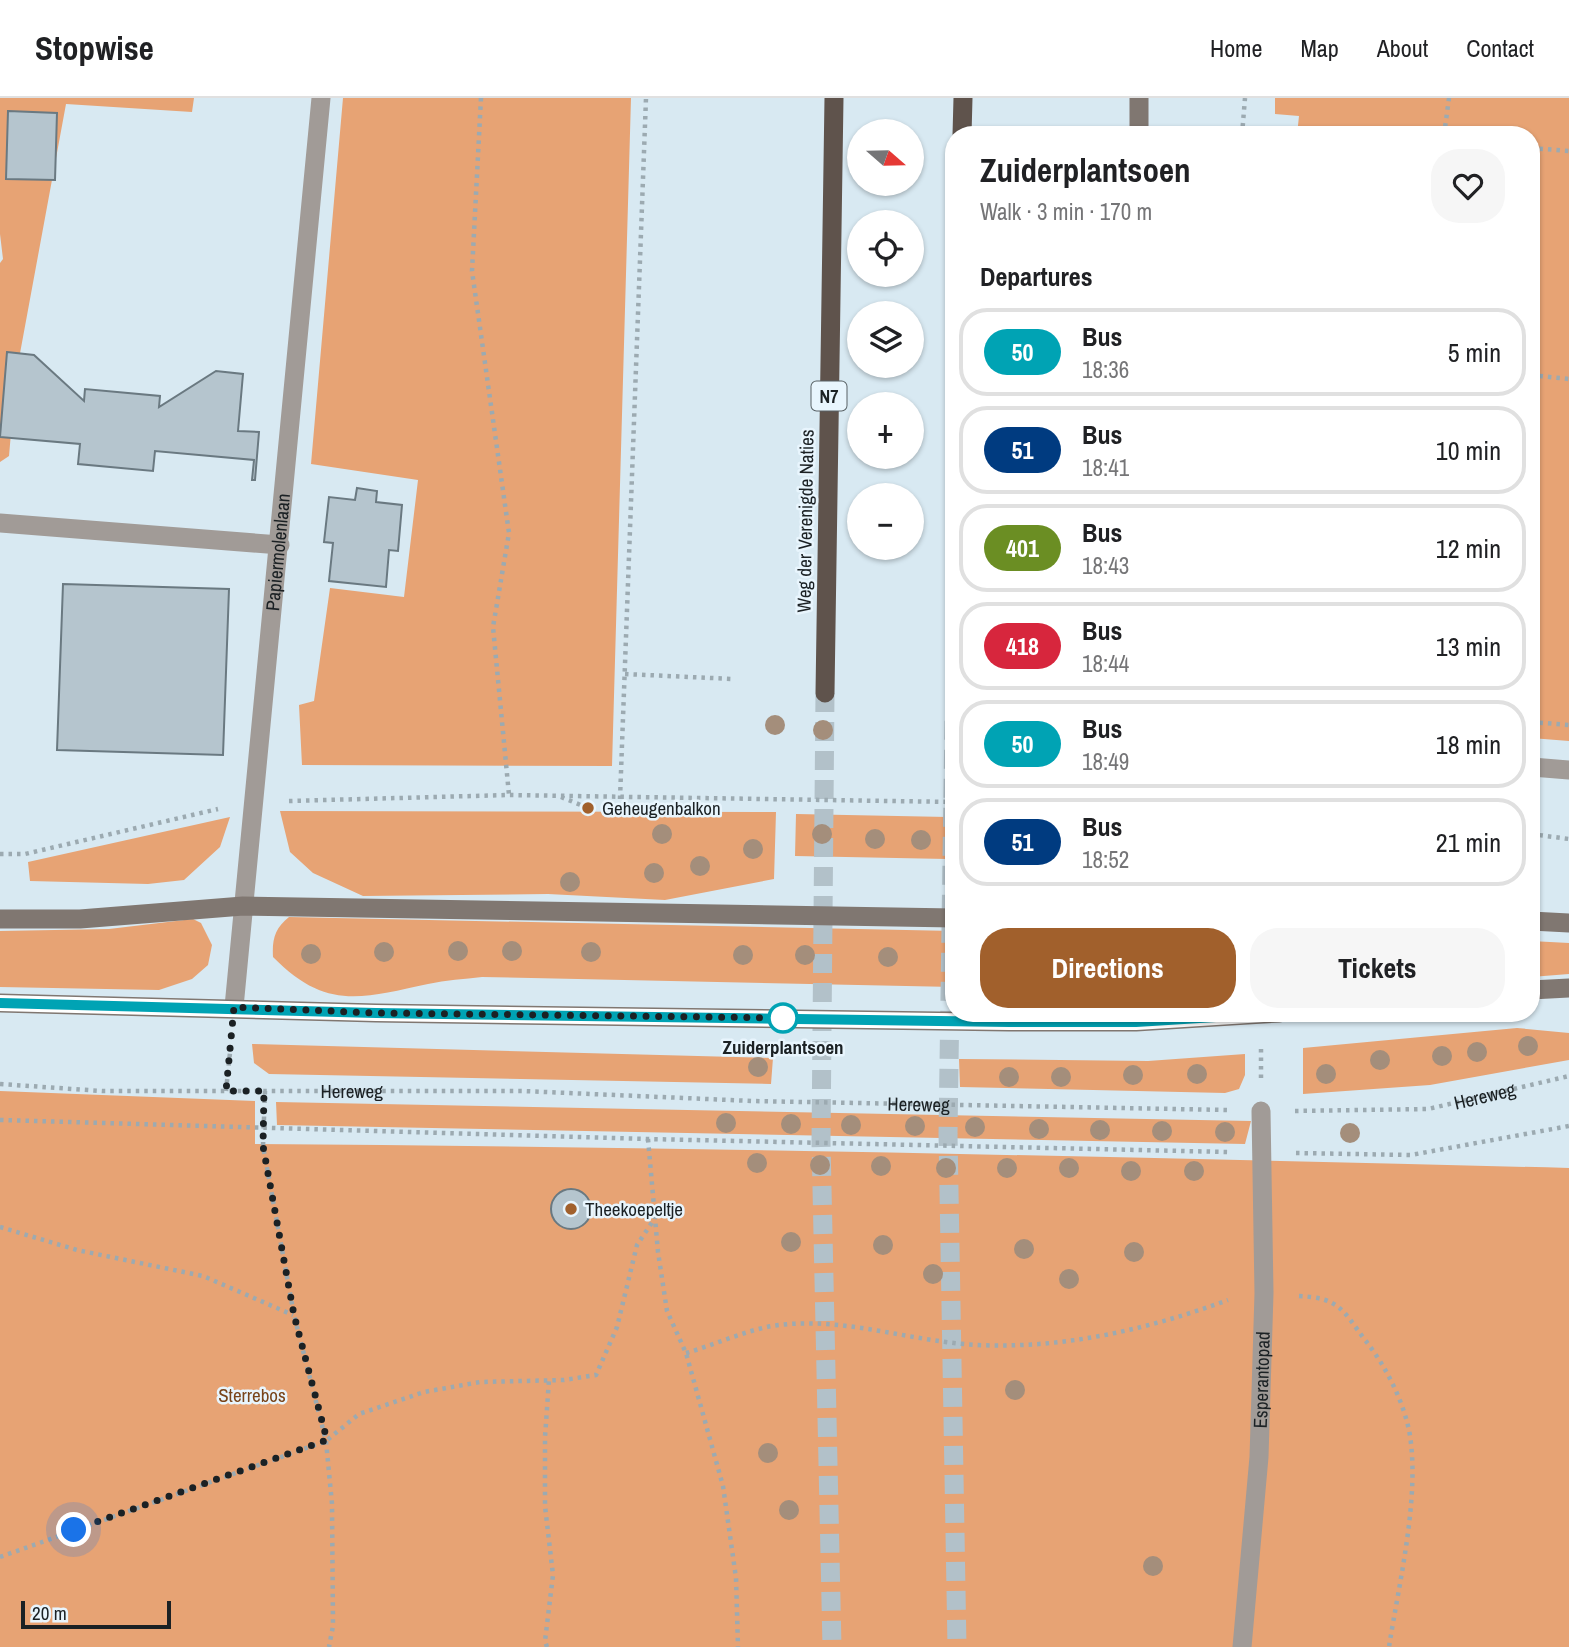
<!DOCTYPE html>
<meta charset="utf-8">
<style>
body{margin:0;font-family:"Archivo Narrow",sans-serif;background:#f6f6f6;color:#202124;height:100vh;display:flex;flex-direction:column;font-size:26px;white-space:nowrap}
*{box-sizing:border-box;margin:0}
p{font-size:23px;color:#757577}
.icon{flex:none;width:38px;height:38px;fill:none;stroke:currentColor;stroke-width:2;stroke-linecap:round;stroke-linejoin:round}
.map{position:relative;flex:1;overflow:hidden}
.sheet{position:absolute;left:945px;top:28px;width:595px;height:896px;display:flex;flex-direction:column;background:#fff;border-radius:28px;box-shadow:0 2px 5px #0004}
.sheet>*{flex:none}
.badge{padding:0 14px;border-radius:23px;font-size:24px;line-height:46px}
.needle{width:46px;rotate:110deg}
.controls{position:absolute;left:847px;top:21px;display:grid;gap:14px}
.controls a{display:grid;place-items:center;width:77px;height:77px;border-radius:50%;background:#fff;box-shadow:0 2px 5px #0004;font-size:35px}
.scale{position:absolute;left:21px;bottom:18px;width:150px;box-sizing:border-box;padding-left:7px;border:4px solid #1b2124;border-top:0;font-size:19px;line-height:24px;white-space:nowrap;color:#1b2124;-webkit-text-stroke:5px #e8f5fd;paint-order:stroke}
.you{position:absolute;width:35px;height:35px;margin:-18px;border:5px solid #fff;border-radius:50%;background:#1a73e8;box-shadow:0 0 0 10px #1a73e833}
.map>.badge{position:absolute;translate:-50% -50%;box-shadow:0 0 0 4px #fff}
h2{padding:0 35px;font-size:26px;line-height:63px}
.round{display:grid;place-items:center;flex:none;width:74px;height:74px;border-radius:28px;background:#f6f6f6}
.headline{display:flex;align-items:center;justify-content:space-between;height:119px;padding:0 35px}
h1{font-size:33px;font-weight:700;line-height:52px}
.primary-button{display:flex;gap:14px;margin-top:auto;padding:14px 35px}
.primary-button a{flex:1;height:80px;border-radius:28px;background:#a1602c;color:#fff;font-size:28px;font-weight:700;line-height:80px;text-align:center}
.primary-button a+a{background:#f6f6f6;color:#202124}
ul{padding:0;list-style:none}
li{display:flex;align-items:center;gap:21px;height:88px;margin:0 14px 10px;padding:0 21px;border:4px solid #e0e0e0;border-radius:28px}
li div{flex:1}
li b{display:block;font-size:26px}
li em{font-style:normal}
li .badge{min-width:77px;font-weight:700;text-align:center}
header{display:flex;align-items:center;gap:42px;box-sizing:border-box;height:98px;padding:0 35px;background:#fff;border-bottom:2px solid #e0e0e0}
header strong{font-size:33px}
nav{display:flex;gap:38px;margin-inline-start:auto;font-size:24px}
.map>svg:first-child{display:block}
.green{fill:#e7a374}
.building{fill:#b5c5ce;stroke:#6a7981;stroke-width:2}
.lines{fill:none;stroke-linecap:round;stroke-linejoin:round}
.trunk-tunnel{stroke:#b2c1c9;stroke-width:19;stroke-dasharray:19 10;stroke-linecap:butt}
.path{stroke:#9caab1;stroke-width:4.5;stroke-dasharray:3.5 5;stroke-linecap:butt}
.service{stroke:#a19b97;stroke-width:19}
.pedestrian{stroke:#a19b97;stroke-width:19}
.minor{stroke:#a19b97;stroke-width:19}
.secondary{stroke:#807771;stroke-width:19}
.trunk{stroke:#5f534c;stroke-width:19}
.tree{fill:#a48e7b}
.line-casing{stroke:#fff;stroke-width:16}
.line{stroke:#00a3b4;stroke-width:10}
.walk{stroke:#1b2124;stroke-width:7;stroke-dasharray:0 12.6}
.poi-dot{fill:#a1602c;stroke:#e8f5fd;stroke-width:2.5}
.stop-dot{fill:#fff;stroke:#00a3b4;stroke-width:3.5}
.labels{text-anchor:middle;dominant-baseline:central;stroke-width:5;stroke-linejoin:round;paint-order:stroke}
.shield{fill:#e8f5fd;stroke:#586165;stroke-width:2}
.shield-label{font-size:18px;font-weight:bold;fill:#1b2124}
.street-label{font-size:19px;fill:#1b2124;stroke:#e8f5fd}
.poi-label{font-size:19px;fill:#1b2124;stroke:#e8f5fd;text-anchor:start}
.stop-label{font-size:19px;font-weight:bold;fill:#1b2124;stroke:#e8f5fd}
.park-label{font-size:19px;fill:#794419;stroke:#e8f5fd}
</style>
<header>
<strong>Stopwise</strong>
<nav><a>Home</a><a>Map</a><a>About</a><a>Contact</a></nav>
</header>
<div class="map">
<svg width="1569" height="1549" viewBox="0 0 1569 1549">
<rect width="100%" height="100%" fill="#d8e9f2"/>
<path class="green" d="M 0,0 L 194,0 L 192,14 L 66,6 L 16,277 L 9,358 L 0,364 L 0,165 L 3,161 L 0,136 Z
M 343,0 L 631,0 L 612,668 L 302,667 L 299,607 L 314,603 L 330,490 L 404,499 L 418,382 L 311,366 Z
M 1275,0 L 1569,0 L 1569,643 L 1531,640 L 1531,37 L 1297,37 L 1299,18 L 1275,16 Z
M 280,713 L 776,714 L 774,781 L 665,802 L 548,796 L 363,798 L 313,775 L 290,754 Z
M 796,716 L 948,719 L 947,761 L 795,758 Z
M 230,719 L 220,749 L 184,782 L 148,786 L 30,783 L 28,764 Z
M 289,819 L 954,833 L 954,889 L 482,879 C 464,881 446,882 428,886 C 362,900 326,913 273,859 C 272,841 275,830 289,819 Z
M 193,821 L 201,825 L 212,847 L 208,867 L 192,881 L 159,892 L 0,889 L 0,833 L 109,831 Z
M 1531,843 L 1569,845 L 1569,876 L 1531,879 Z
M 1517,930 L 1569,935 L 1569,962 L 1430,987 L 1303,996 L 1303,950 Z
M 252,946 L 773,960 L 771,986 L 269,976 L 254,965 Z
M 1245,956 L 1245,977 L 1239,991 L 1225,995 L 960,989 L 959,961 L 1148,963 Z
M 0,993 L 255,1003 L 255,1046 C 693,1049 1131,1059 1569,1070 L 1569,1549 L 0,1549 Z
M 276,1004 L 1251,1023 L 1245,1046 L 277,1027 Z"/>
<path class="building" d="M 8,13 L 57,15 L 55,82 L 6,81 Z
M 7,254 L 34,257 L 84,303 L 85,291 L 160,298 L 159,309 L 216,273 L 243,276 L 238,333 L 259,334 L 255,382 L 252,382 L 254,362 L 155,353 L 153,373 L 78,366 L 80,346 L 0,339 Z
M 357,390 L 377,393 L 376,404 L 402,407 L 398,453 L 389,452 L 386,489 L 329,483 L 333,445 L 324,444 L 329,399 L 355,402 Z
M 63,486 L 229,491 L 223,657 L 57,652 Z
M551 1111a20 20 0 1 1 40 0a20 20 0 1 1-40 0Z"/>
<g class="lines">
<path class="trunk-tunnel" d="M 825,595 L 821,1044 L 832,1549
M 954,623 L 948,1036 L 957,1549"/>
<g class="path">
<path d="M 481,0 L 472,173 L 509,435 L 493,529 L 509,697"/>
<path d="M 1242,37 L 1245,0"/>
<path d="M 1444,37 L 1449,0"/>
<path d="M 1531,50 L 1569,53"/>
<path d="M 1531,277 L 1569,281"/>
<path d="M 625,576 L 733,581"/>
<path d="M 1531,624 L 1569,627"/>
<path d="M 561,699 L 588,710"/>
<path d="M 620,701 L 646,0"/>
<path d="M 289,703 L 509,697 L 954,704"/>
<path d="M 1531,736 L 1569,741"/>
<path d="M 0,756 L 25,756 L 218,711"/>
<path d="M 1261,980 L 1261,951"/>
<path id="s1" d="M 0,986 L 102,993 L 523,993 L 752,1003 L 1227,1012"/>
<path d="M 226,993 L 231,945"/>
<path d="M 265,993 L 263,1048 L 294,1217 L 326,1343 L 332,1406 L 333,1528 L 329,1549"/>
<path id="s2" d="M 1295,1013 L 1428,1011 L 1569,978"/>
<path d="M 0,1022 L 648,1041 L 1228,1054"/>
<path d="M 648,1041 L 658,1154 L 667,1213 L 686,1255 L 723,1388 L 736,1480 L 738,1549"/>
<path d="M 1296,1055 L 1411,1057 L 1569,1028"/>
<path d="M 0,1129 L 77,1152 L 203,1178 L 293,1217"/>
<path d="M 1299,1198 C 1339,1200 1342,1211 1365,1242 C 1385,1267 1402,1300 1409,1332 C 1421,1395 1399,1485 1389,1549"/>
<path d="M 686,1255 C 714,1247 744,1233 772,1228 C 842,1217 910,1244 978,1247 C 1064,1251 1149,1231 1228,1202"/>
<path d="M 0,1459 L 326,1343 L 359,1316 L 424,1294 L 480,1284 L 564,1282 L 596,1277 L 617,1229 L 637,1147 L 655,1120"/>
<path d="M 547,1549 L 545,1543 L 553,1477 L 545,1408 L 545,1339 L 549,1282"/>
</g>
<path class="service" d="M 0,425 L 280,447
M 1532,669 L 1569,672"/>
<path class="pedestrian" id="s3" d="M 1242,1549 L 1259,1359 L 1264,1195 L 1261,1013"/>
<path class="minor" id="s4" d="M 234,909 L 321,0"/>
<path class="secondary" d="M 1139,37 L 1139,0
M 0,821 L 80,821 L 243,808 L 954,820
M 1531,823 L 1569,825
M 1531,892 L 1569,890
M 0,905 L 376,915 L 1009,924 L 1136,924 L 1279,915"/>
<path class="trunk" d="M 962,37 L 963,0
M 825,595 L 834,0"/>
</g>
<g class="tree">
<circle cx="775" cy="627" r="10"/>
<circle cx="823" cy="632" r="10"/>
<circle cx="662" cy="736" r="10"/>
<circle cx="822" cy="736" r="10"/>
<circle cx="875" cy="741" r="10"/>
<circle cx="921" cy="742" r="10"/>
<circle cx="753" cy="751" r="10"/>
<circle cx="700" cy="768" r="10"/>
<circle cx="654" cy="775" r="10"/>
<circle cx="570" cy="784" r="10"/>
<circle cx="458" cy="853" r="10"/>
<circle cx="512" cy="853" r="10"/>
<circle cx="384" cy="854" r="10"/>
<circle cx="591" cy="854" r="10"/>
<circle cx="311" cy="856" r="10"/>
<circle cx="743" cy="857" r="10"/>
<circle cx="805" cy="857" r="10"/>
<circle cx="888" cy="859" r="10"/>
<circle cx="1528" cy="948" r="10"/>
<circle cx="1477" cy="954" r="10"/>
<circle cx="1442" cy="958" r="10"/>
<circle cx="1380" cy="962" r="10"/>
<circle cx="758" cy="969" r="10"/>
<circle cx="1197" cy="976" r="10"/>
<circle cx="1326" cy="976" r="10"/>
<circle cx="1133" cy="977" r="10"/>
<circle cx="1009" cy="979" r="10"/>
<circle cx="1061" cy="979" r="10"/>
<circle cx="726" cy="1025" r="10"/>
<circle cx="791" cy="1026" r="10"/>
<circle cx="851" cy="1027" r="10"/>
<circle cx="915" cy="1028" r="10"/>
<circle cx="975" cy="1029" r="10"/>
<circle cx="1039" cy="1031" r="10"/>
<circle cx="1100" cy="1032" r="10"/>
<circle cx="1162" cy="1033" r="10"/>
<circle cx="1225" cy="1034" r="10"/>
<circle cx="1350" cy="1035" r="10"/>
<circle cx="757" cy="1065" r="10"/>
<circle cx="820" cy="1067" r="10"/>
<circle cx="881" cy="1068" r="10"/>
<circle cx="946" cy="1070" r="10"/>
<circle cx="1007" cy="1070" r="10"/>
<circle cx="1069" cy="1070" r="10"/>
<circle cx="1131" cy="1073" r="10"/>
<circle cx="1194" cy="1073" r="10"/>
<circle cx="791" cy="1144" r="10"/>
<circle cx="883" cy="1147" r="10"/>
<circle cx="1024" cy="1151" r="10"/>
<circle cx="1134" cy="1154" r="10"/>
<circle cx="933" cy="1176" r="10"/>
<circle cx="1069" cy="1181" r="10"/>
<circle cx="1015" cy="1292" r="10"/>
<circle cx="768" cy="1355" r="10"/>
<circle cx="789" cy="1412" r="10"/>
<circle cx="1153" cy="1468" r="10"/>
</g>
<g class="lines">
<defs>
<path id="line" d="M 0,905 L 376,915 L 1009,924 L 1136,924 L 1279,915"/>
</defs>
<use href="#line" class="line-casing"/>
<use href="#line" class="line"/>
<path class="walk" d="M 74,1432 L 327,1342 L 294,1217 L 263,1048 L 264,993 L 226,993 L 234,909 L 376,915 L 790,920 L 783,920"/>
</g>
<g class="poi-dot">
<circle cx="588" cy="710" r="7"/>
<circle cx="571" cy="1111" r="7"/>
</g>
<circle class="stop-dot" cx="783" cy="920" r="14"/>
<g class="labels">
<rect class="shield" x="811.5" y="283.5" width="35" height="29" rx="5"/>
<g class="shield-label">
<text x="829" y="298">N7</text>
</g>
<g class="street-label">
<text transform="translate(805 423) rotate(-89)">Weg der Verenigde Naties</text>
<text stroke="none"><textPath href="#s4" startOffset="457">Papiermolenlaan</textPath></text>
<text stroke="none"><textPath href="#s1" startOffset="352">Hereweg</textPath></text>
<text stroke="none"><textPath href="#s2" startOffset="191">Hereweg</textPath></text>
<text stroke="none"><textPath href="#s1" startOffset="919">Hereweg</textPath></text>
<text stroke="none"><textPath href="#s3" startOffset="268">Esperantopad</textPath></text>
</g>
<g class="poi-label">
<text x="602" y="710">Geheugenbalkon</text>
<text x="585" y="1111">Theekoepeltje</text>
</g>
<g class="stop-label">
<text x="783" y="949">Zuiderplantsoen</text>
</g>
<g class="park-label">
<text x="252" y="1297">Sterrebos</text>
</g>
</g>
</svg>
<div class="controls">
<a><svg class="needle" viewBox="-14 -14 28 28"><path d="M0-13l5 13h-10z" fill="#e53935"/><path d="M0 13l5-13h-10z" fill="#757577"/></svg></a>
<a><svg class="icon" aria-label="locate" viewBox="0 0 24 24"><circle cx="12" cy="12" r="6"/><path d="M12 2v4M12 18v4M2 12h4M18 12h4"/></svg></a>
<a><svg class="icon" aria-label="layers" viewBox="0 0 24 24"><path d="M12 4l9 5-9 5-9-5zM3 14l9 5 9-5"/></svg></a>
<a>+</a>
<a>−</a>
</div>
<div class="scale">20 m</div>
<div class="you" style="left:74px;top:1432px"></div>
<section class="sheet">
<div class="headline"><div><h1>Zuiderplantsoen</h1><p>Walk · 3 min · 170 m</p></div><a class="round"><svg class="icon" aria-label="heart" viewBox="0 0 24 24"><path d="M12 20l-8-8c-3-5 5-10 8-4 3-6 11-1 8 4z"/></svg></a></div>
<h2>Departures</h2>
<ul>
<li><span class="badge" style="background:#00a3b4;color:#fff">50</span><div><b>Bus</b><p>18:36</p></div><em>5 min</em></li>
<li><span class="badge" style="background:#003b80;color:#fff">51</span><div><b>Bus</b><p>18:41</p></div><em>10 min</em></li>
<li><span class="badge" style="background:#6b8e23;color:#fff">401</span><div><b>Bus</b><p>18:43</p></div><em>12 min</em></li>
<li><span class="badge" style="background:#d7263d;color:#fff">418</span><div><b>Bus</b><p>18:44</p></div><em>13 min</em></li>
<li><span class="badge" style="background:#00a3b4;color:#fff">50</span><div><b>Bus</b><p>18:49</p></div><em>18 min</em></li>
<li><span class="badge" style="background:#003b80;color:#fff">51</span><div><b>Bus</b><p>18:52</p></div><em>21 min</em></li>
</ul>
<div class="primary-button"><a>Directions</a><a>Tickets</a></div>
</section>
</div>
